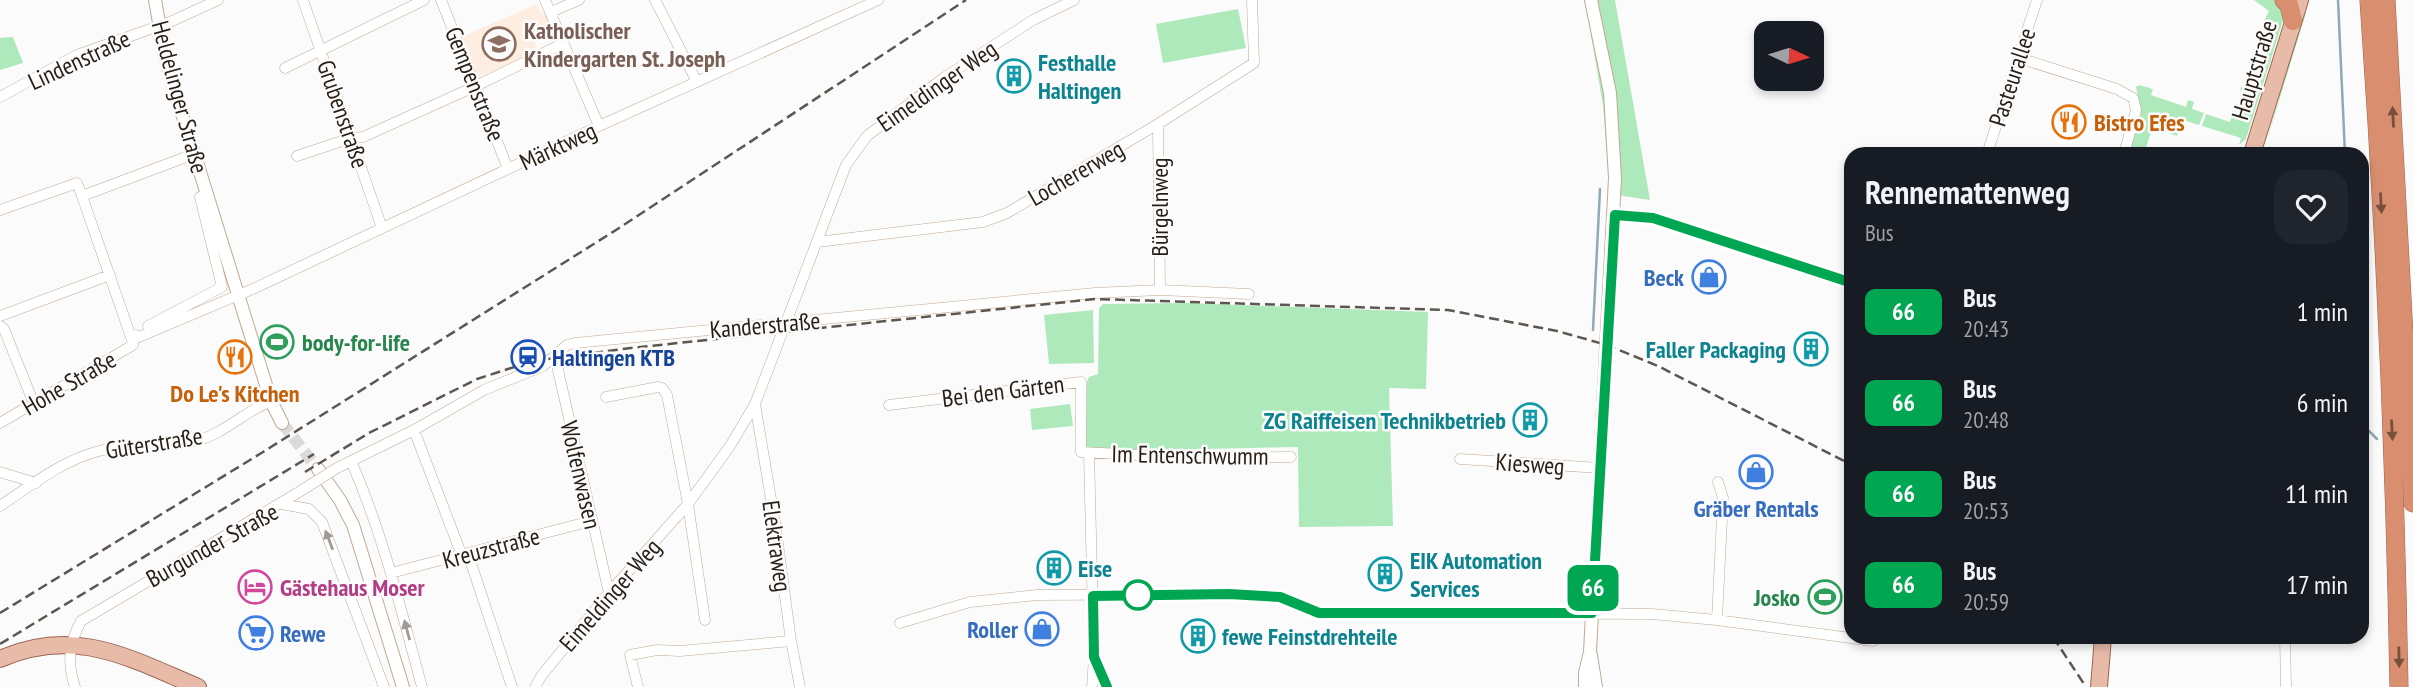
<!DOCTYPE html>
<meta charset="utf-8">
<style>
body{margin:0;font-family:"PT Sans Narrow",sans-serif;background:#20242c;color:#f1f3f6;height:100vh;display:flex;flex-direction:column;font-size:26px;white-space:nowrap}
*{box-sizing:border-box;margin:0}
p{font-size:23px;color:#9ea1a6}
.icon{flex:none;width:38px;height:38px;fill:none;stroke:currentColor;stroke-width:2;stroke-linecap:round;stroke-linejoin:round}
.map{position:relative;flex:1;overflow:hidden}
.side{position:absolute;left:1844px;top:147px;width:525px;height:497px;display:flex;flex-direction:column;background:#171b24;border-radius:21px;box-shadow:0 4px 10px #0003}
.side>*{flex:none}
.badge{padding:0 14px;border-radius:10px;font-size:24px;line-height:46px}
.needle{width:46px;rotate:94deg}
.buttons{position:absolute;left:1754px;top:21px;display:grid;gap:14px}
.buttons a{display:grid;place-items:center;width:70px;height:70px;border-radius:14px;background:#171b24;box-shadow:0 4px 10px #0003;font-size:35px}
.map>.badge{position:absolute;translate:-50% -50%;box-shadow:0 0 0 4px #fff}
.round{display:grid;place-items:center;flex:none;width:74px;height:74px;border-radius:21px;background:#20242c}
.headline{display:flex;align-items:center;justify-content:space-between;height:119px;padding:0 21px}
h1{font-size:33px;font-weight:700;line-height:52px}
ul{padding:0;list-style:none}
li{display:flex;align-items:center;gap:21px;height:91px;padding:0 21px}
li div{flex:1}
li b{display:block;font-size:26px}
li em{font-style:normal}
li .badge{min-width:77px;font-weight:700;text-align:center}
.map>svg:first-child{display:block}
.education{fill:#feeee1}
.green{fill:#aee9bc}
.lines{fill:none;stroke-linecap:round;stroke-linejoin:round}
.stream{stroke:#8fa9b5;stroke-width:2.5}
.tertiary-tunnel{stroke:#dbdad8;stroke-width:12;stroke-dasharray:12 6;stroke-linecap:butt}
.minor-casing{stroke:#c1a991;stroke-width:11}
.tertiary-casing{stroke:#c1a991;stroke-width:14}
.primary-casing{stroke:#9a6750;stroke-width:18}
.motorway-casing{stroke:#9a6750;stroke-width:19}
.minor{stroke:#fff;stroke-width:10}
.tertiary{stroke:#fff;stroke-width:12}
.primary{stroke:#e8bba9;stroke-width:16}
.motorway{stroke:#d88e6f;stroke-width:18}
.rail{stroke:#5e5750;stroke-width:2.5;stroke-dasharray:10 5;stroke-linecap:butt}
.minor-bridge-casing{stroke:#c1a991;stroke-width:11;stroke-linecap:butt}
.minor-bridge{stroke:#fff;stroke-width:10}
.oneway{fill:#77503d}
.oneway2{fill:#9e9a96}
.line-casing{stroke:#fff;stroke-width:16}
.line{stroke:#00a651;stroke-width:10}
.stop-dot{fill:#fff;stroke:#00a651;stroke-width:3.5}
.labels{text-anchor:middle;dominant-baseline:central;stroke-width:5;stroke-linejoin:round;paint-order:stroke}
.education-label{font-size:24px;font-weight:bold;fill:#785e54;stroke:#fbfbfb;text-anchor:start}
.street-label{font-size:24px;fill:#271e15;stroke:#fbfbfb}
.culture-label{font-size:24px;font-weight:bold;fill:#0d838f;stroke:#fbfbfb;text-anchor:start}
.food-label{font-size:24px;font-weight:bold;fill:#c56008;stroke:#fbfbfb;text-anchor:start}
.shop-label{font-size:24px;font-weight:bold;fill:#366cbe;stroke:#fbfbfb;text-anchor:end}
.leisure-label{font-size:24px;font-weight:bold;fill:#27864d;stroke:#fbfbfb;text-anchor:start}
.transit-label{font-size:24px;font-weight:bold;fill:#164399;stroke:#fbfbfb;text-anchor:start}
.hotel-label{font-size:24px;font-weight:bold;fill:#b23c85;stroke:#fbfbfb;text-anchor:start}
</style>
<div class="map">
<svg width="2413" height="687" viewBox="0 0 2413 687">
<rect width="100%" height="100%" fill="#fbfbfb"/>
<path class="education" d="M 537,4 L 541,13 L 547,11 L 553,26 L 532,35 L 538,51 L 478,77 L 461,37 Z"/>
<path class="green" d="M 1585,0 L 1615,0 L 1650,200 L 1610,194 L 1603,105 Z
M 2254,0 L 2281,0 L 2285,14 L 2246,139 L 2239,145 L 2241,138 L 2202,126 L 2206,114 L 2230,122 L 2232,115 L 2240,117 L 2247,93 L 2240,90 L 2241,87 L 2248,89 L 2262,50 L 2255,47 L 2256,45 L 2263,47 L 2271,23 L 2264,21 L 2269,11 Z
M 1238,9 L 1246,48 L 1163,63 L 1156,24 Z
M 2306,13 L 2266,143 L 2303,14 Z
M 13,37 L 23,63 L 0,70 L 0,38 Z
M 2139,85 L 2153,89 L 2151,95 L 2186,107 L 2188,100 L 2194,102 L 2192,109 L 2204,113 L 2199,125 L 2180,119 L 2177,136 L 2168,133 L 2170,125 L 2155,120 L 2144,154 L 2129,154 L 2141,114 L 2136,87 Z
M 1189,303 L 1428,312 L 1426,389 L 1389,388 L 1393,526 L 1299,527 L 1298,447 L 1117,451 L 1086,447 L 1087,382 L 1089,377 L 1098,374 L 1099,308 L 1103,304 Z
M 1093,310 L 1094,363 L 1049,364 L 1044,315 Z
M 1070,404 L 1073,426 L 1032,430 L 1030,409 Z"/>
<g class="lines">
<path class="stream" d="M 2338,0 L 2345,154
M 1593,330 L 1600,189
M 2362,424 L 2377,439"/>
<path class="tertiary-tunnel" d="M 282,423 L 318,469"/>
<defs>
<path id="minor" d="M 303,0 L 382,228
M 441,0 L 508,169
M 545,0 L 599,126
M 655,0 L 697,82
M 551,12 L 579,0
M 2019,58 L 2117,89 L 2133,98 L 2136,110 L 2124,154
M 285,68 L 424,0
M 0,97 L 77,55 L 170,22 L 218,0
M 1158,124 L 1160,290
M 1987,154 L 2037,0
M 297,156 L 351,138 L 363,137 L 476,86 L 562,44
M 82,196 L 132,340 L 136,335
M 0,210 L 77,183 L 82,196 L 194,154
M 1615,215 L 1653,218 L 1852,283
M 817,242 L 983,222 L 1007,213 L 1158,124 L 1254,63 L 1252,0
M 0,316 L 110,275
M 0,326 L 4,329 L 34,404
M 148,326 L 222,287 L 200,197 L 207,194
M 555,357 L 609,593
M 606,397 L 658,387 L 662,388 L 667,395 L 688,504 L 705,620
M 755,404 L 776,529 L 791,641 L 800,687
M 889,405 L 1081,382 L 1081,452 L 1197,458 L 1291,457
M 0,423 L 133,345 L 132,340 L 255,288 L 599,126 L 878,0
M 414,430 L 462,556
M 1089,453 L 1094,658 L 1092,687
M 1460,459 L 1600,468
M 351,461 C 383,534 401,610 422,687
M 337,468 L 414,430 L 484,390 L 543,366 L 567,345 L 575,343 L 1095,293 L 1160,290 L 1249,294
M 0,472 L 36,483
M 281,504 L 309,509 L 322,522 L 384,687
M 0,506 C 30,486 63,460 99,451 C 130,443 163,449 195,441 C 223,435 245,411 271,401
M 468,554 L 512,687
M 391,573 L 591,521
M 1717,620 L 1723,498 L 1718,482
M 900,623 L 970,602 L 1037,595 L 1229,594 L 1280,597 L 1319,613 L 1652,614 L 1717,620 L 1873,641 L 1878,637
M 2285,637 L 2286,687
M 1095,661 L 1107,687
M 75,687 C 67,663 69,643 81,621 L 299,492
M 535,687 L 542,675 L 609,593 L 688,504 L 730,446 L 755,404 L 846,165 L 867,136 L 945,77 L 1033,20 L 1074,0
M 638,687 L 630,655 L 657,650 L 680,651 L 791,641"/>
<path id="tertiary" d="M 155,0 L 164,51 L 174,88 L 271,401 L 282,423
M 318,469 L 340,500 L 353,525 L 403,687
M 1591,655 L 1596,687
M 1585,687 L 1585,673 L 1590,652 L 1615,178 L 1610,93 L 1591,0"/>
<path id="primary" d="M 2252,154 L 2300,0
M 0,659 C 75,626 129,658 198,687
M 2099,687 L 2103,637"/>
<path id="motorway" d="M 2284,0 L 2289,5 L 2293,21
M 2369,0 C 2385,229 2395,458 2399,687
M 2386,0 L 2413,503"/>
</defs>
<use href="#minor" class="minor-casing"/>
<use href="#tertiary" class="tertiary-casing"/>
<use href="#primary" class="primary-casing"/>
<use href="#motorway" class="motorway-casing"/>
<use href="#minor" class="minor"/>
<use href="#tertiary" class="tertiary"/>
<use href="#primary" class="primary"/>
<use href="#motorway" class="motorway"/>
<path class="rail" d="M 305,472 L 369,433 L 477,379 L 533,361 L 631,348 L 1095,299 L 1448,310 L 1557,331 L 1607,345 L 1658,366 L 1852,465
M 0,613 L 263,452 L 616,230 L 966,0
M 2053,637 L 2086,687
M 0,644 L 314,454"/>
<defs>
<path id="minor-bridge" d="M 299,492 L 337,468"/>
</defs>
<use href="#minor-bridge" class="minor-bridge-casing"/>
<use href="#minor-bridge" class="minor-bridge"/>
</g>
<defs><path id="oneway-solid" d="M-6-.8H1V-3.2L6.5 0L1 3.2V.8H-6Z" transform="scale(1.75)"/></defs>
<g class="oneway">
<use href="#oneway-solid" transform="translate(2393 117) rotate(-93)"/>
<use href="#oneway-solid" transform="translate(2381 203) rotate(87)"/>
<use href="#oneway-solid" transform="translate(2392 430) rotate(87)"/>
<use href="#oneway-solid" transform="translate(2399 657) rotate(89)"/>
</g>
<g class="oneway2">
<use href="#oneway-solid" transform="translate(329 540) rotate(-111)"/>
<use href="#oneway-solid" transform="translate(407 630) rotate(-105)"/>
</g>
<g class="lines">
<defs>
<path id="line" d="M 1107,687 L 1094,657 L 1093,596 L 1229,594 L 1280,597 L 1319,613 L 1592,613 L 1615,215 L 1653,218 L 1852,283"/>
</defs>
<use href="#line" class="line-casing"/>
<use href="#line" class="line"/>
</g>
<defs>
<symbol id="school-ring" viewBox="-11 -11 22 22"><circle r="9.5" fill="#fbfbfb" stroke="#8d6e63" stroke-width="1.5"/><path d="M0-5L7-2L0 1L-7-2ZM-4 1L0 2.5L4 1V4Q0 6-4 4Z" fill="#8d6e63"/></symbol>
<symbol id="building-ring" viewBox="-11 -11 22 22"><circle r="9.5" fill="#fbfbfb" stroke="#0f9aa8" stroke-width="1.5"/><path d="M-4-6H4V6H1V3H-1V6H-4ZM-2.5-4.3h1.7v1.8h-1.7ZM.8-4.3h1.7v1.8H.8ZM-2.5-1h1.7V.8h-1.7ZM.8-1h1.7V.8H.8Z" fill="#0f9aa8"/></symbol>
<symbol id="restaurant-ring" viewBox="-11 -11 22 22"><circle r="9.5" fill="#fbfbfb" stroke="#e8710a" stroke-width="1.5"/><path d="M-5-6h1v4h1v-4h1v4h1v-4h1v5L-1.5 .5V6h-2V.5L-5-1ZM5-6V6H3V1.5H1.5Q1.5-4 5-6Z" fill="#e8710a"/></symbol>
<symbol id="shop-ring" viewBox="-11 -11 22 22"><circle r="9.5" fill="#fbfbfb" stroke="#3f7fe0" stroke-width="1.5"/><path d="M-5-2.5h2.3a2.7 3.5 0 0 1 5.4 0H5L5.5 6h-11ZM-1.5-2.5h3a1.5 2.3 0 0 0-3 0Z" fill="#3f7fe0"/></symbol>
<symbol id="stadium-ring" viewBox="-11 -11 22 22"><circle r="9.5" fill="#fbfbfb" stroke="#2e9e5b" stroke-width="1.5"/><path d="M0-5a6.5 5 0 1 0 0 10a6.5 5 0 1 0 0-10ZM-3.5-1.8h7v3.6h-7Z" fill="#2e9e5b"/></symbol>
<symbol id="station-ring" viewBox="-11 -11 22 22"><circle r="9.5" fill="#fbfbfb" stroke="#1a4fb4" stroke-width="1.5"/><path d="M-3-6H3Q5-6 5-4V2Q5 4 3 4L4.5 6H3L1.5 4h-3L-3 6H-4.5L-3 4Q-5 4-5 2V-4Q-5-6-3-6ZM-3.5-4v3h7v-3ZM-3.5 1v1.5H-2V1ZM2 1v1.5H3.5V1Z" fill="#1a4fb4"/></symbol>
<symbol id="hotel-ring" viewBox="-11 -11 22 22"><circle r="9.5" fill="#fbfbfb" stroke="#d1479c" stroke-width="1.5"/><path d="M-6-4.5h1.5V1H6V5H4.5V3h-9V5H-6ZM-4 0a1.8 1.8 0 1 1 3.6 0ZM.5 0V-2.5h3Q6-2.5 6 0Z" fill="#d1479c"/></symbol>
<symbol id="supermarket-ring" viewBox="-11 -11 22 22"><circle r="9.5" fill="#fbfbfb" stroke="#3f7fe0" stroke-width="1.5"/><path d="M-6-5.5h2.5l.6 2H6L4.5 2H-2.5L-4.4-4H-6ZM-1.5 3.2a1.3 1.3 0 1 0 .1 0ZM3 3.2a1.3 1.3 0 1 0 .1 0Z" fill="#3f7fe0"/></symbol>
</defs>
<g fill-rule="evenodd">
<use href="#school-ring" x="480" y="25" width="38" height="38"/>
<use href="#building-ring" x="995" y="57" width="38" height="38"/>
<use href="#restaurant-ring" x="2050" y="103" width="38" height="38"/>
<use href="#shop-ring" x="1690" y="258" width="38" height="38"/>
<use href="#stadium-ring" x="258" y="323" width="38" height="38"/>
<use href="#building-ring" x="1792" y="330" width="38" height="38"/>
<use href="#restaurant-ring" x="216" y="338" width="38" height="38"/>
<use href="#station-ring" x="509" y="338" width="38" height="38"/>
<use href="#building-ring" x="1511" y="401" width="38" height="38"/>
<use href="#shop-ring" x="1737" y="453" width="38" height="38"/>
<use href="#building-ring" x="1035" y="549" width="38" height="38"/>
<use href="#building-ring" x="1366" y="555" width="38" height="38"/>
<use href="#hotel-ring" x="236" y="568" width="38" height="38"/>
<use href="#stadium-ring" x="1806" y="578" width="38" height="38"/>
<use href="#shop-ring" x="1023" y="610" width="38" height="38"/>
<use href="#supermarket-ring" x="237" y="614" width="38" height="38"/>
<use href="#building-ring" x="1179" y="617" width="38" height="38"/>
</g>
<circle class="stop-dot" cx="1138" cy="595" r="14"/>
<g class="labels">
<g class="education-label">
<text x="524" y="30">Katholischer<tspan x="524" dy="28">Kindergarten St. Joseph</tspan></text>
</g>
<g class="street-label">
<text transform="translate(79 60) rotate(-25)">Lindenstraße</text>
<text transform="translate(2254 70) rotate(-73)">Hauptstraße</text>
<text transform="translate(2012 77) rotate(-72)">Pasteurallee</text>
<text transform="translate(475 84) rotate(68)">Gempenstraße</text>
<text transform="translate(937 86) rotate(-35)">Eimeldinger Weg</text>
<text transform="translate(180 97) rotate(75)">Heldelinger Straße</text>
<text transform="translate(343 114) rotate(71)">Grubenstraße</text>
<text transform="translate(558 146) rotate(-25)">Märktweg</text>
<text transform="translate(1076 173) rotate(-30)">Lochererweg</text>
<text transform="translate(1159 207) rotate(-90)">Bürgelnweg</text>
<text transform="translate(765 325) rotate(-5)">Kanderstraße</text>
<text transform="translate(69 383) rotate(-30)">Hohe Straße</text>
<text transform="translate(1003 391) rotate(-7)">Bei den Gärten</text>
<text transform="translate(154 443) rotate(-9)">Güterstraße</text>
<text transform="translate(1190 455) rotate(1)">Im Entenschwumm</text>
<text transform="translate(1530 464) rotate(4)">Kiesweg</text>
<text transform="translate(581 475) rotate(77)">Wolfenwasen</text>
<text transform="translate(212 545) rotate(-29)">Burgunder Straße</text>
<text transform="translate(777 546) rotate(82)">Elektraweg</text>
<text transform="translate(491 548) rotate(-15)">Kreuzstraße</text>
<text transform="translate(610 595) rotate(-49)">Eimeldinger Weg</text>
</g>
<g class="culture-label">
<text x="1038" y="62">Festhalle<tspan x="1038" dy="28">Haltingen</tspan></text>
<text x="1786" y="349" text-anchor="end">Faller Packaging</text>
<text x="1506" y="420" text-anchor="end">ZG Raiffeisen Technikbetrieb</text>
<text x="1410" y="560">EIK Automation<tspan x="1410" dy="28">Services</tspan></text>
<text x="1078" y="568">Eise</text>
<text x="1222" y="636">fewe Feinstdrehteile</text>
</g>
<g class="food-label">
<text x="2094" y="122">Bistro Efes</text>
<text x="235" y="393" text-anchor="middle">Do Le's Kitchen</text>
</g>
<g class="shop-label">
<text x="1684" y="277">Beck</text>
<text x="1756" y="508" text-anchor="middle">Gräber Rentals</text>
<text x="1018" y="629">Roller</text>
<text x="280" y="633" text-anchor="start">Rewe</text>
</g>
<g class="leisure-label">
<text x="302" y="342">body-for-life</text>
<text x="1800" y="597" text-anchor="end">Josko</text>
</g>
<g class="transit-label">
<text x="552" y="357">Haltingen KTB</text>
</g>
<g class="hotel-label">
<text x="280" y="587">Gästehaus Moser</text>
</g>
</g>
</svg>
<div class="buttons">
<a><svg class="needle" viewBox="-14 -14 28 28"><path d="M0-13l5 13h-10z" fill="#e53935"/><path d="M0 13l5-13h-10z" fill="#9ea1a6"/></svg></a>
</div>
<b class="badge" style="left:1593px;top:588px;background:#00a651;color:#fff">66</b>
<section class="side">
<div class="headline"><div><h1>Rennemattenweg</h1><p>Bus</p></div><a class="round"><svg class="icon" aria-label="heart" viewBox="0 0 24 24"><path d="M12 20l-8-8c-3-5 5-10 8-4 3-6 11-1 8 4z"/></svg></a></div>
<ul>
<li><span class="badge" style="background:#00a651;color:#fff">66</span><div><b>Bus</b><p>20:43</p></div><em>1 min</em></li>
<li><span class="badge" style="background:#00a651;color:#fff">66</span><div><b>Bus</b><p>20:48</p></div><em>6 min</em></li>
<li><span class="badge" style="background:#00a651;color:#fff">66</span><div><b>Bus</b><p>20:53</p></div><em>11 min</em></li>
<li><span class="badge" style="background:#00a651;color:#fff">66</span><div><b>Bus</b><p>20:59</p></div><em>17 min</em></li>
</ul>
</section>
</div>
